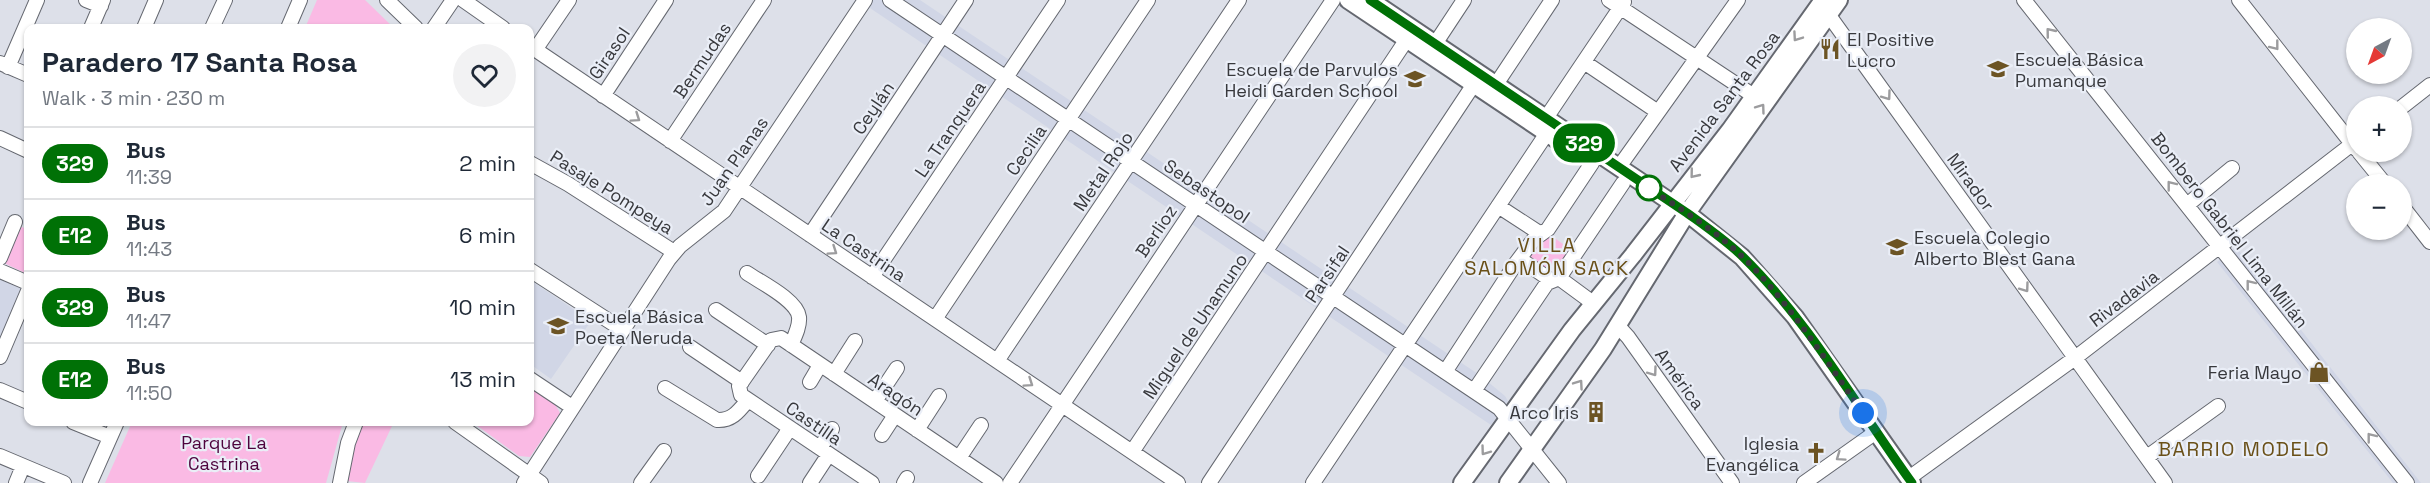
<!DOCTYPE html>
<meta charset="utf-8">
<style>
body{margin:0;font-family:"Space Grotesk",sans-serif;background:#f2f2f3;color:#1f2937;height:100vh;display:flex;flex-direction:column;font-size:22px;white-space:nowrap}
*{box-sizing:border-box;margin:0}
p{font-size:20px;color:#747a83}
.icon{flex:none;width:33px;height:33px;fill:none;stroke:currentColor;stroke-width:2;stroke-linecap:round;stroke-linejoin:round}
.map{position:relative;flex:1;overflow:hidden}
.side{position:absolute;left:24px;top:24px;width:510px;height:402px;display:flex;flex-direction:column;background:#fff;border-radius:12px;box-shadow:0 2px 4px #0004}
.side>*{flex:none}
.badge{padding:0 12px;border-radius:20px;font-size:21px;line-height:39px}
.needle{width:39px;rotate:221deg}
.buttons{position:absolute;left:2346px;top:18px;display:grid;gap:12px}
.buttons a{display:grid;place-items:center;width:66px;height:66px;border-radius:50%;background:#fff;box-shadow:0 2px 4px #0004;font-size:30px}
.you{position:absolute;width:30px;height:30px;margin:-15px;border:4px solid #fff;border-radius:50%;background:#1a73e8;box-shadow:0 0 0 9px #1a73e833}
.map>.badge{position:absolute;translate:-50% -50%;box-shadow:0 0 0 3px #fff}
.round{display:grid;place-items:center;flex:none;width:63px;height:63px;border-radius:32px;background:#f2f2f3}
.overview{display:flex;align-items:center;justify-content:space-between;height:102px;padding:0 18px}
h1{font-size:28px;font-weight:700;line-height:45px}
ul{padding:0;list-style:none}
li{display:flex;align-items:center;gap:18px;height:72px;padding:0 18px;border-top:2px solid #e0e1e3}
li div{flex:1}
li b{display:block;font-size:22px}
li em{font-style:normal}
li .badge{min-width:66px;font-weight:700;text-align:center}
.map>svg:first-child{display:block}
.built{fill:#d1d6e6}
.green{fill:#fabae4}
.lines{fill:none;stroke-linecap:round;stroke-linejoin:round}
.minor-casing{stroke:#656870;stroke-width:16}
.major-casing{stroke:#656870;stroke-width:20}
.minor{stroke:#fff;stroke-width:14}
.major{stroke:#fff;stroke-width:16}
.oneway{stroke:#9c9c9e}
.line-casing{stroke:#fff;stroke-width:14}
.line{stroke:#007106;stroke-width:9}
.walk{stroke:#38393d;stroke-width:6;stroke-dasharray:0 10.8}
.stop-dot{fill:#fff;stroke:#007106;stroke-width:3}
.labels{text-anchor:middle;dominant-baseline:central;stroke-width:4.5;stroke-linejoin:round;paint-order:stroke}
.poi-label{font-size:18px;fill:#38393d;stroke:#eaeef7;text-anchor:start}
.street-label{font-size:18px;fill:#38393d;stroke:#eaeef7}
.park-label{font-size:18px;fill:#4e033d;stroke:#eaeef7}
.neighbourhood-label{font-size:20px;letter-spacing:1.5px;fill:#6a5018;stroke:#eaeef7}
</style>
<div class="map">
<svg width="2430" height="483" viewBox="0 0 2430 483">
<rect width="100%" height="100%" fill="#dde0e9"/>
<path class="built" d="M 858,0 L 920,0 L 1481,376 L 1505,396 L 1508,401 L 1491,425 L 1488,423 Z
M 2236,247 L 2421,483 L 2393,483 L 2217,262 Z
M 0,274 L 24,284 L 0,338 Z
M 530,280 L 591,321 L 551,379 L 530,364 Z"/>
<path class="green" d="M 317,0 L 365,0 L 394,28 L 305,28 Z
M 20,226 L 28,230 L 28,266 L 25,273 L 4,263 Z
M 1549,234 L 1574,252 L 1554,275 L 1524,259 L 1538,240 Z
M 530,387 L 555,404 L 560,413 L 530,457 L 519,456 L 472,422 L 530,422 Z
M 132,422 L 343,422 L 326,483 L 105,483 Z
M 363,422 L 385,422 L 392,426 L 365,483 L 347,481 L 355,439 Z"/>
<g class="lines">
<defs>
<path id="minor" d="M 86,0 L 101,6
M 387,0 L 416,28
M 463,0 L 503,28
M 890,0 L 1499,408 L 1559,483
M 1609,0 L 1754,96
M 2024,0 L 2407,483
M 2239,0 L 2356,149
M 1828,14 L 2165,483
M 91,28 L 103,0
M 144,28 L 156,0
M 212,28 L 225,0
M 288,28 L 300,0
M 434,28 L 453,0
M 1435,44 L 1464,0
M 530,46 L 1178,483
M 535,50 L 569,0
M 1584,62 L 1658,112
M 0,63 L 28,75
M 8,67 L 37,0
M 1491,92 L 1552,0
M 603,96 L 666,0
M 2402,107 L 2430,85
M 1546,118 L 1624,2
M 0,138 L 28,151
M 670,141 L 764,0
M 2359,152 L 2385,184
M 530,163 L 568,184 L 674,252
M 1619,167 L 1738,0
M 2187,205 L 2232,168
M 1498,206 L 1541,234
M 2402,206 L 2430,242
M 810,235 L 966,0
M 0,258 L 15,222
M 1520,259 L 1552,281
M 530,270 L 623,330
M 0,271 L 28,283
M 747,273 C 760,282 797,300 799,317 C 800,326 795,336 791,345
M 872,277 L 1058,0
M 1559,278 L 1593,303
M 716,310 L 768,345
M 935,319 L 1148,0
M 1618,326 L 1628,337 L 1732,483
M 690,347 L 742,382
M 0,357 L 28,291
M 997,361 L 1239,0
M 1445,372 L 1516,263 L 1534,239 L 1548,229 L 1592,163
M 834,374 L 855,341
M 530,379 L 572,407
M 810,382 L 820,365
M 665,388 L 717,420 C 732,421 739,411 748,400
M 0,390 L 28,402
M 1474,391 L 1547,283 L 1559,278 L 1623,183
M 875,401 L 897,368
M 73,422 L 110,437
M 455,422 L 541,483
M 917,430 L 939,396
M 882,435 L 895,415
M 820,448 L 832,429
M 1132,452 L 1407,39
M 0,456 L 64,483
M 2147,457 L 2218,406
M 959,458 L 981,425
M 758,476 L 790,428
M 1909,478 L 2075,358 L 2356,141
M 16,483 L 23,466
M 90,483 L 117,422
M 340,483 L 348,443 L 356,422
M 524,483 L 669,259 L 680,246 L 724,211 L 865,0
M 641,483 L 664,451
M 810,483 L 829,454
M 872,483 L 741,395 L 739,386 L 771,340 L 781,338 L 996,483
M 904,483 L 907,478
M 1010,483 L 1333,0
M 1209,483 L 1474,84
M 1313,483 L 1547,133
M 1804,483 L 1876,432"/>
<path id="major" d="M 1348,0 L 1569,148
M 1370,0 L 1687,213 L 1742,257 L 1795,317 L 1912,483
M 1462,483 L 1572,330 L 1633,255 L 1730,130 L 1823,0
M 1508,483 L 1603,349 L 1687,213 L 1839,0"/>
</defs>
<use href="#minor" class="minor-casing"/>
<use href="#major" class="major-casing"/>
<use href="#minor" class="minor"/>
<use href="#major" class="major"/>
</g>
<defs><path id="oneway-chevron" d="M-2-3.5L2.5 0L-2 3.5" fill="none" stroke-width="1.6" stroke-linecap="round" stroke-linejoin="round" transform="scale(1.5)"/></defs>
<g class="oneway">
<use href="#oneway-chevron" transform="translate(2050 32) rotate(-129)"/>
<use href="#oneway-chevron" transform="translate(1797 37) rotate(125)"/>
<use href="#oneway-chevron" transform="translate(2275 46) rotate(52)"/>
<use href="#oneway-chevron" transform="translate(1887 96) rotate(54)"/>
<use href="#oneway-chevron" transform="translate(1761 108) rotate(-54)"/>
<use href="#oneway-chevron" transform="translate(636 118) rotate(34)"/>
<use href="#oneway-chevron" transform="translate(1694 174) rotate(129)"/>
<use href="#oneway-chevron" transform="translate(2171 185) rotate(-128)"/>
<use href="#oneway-chevron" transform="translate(833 251) rotate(34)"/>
<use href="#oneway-chevron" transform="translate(2250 284) rotate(-128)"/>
<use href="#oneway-chevron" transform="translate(2025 288) rotate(54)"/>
<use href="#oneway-chevron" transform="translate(1653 372) rotate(54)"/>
<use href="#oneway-chevron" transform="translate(1029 383) rotate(34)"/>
<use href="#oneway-chevron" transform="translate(1579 384) rotate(-55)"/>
<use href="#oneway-chevron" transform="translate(2371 437) rotate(-128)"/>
<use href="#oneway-chevron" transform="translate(1485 451) rotate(126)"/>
<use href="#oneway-chevron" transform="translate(1840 457) rotate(145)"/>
</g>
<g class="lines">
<defs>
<path id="line" d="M 1370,0 L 1687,213 C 1705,226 1724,239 1741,255 C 1809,321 1857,407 1912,483"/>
</defs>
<use href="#line" class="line-casing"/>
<use href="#line" class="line"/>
<path class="walk" d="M 1649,188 L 1647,187 C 1676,206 1707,225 1733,248 C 1783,293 1824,358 1863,413"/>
</g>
<defs>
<symbol id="restaurant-bare" viewBox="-9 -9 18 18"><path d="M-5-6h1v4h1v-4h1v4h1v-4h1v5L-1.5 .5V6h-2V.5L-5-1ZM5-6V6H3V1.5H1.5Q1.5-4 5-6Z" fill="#6c5424" stroke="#eaeef7" stroke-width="2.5" paint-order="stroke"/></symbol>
<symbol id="school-bare" viewBox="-9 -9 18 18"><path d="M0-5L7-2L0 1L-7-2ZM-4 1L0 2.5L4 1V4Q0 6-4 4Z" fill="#6c5424" stroke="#eaeef7" stroke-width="2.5" paint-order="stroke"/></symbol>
<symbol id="shop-bare" viewBox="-9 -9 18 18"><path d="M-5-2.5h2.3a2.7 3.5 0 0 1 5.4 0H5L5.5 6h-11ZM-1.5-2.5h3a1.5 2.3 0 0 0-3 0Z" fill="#6c5424" stroke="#eaeef7" stroke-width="2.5" paint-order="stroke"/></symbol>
<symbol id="building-bare" viewBox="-9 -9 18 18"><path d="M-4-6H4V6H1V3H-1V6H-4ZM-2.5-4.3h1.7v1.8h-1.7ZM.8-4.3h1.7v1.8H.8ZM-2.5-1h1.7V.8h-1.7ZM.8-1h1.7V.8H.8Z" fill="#6c5424" stroke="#eaeef7" stroke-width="2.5" paint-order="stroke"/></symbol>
<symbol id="church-bare" viewBox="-9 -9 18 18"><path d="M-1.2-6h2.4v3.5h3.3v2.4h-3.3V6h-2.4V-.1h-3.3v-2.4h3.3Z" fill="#6c5424" stroke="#eaeef7" stroke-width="2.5" paint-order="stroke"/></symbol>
</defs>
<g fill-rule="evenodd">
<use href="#restaurant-bare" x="1815" y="34" width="30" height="30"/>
<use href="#school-bare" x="1983" y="54" width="30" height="30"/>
<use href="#school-bare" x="1400" y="64" width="30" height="30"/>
<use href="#school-bare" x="1882" y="232" width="30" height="30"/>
<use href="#school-bare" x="543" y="311" width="30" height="30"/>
<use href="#shop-bare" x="2304" y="357" width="30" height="30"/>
<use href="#building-bare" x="1581" y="397" width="30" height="30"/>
<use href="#church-bare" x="1801" y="438" width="30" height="30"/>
</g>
<circle class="stop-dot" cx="1649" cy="188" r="12"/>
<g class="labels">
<g class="poi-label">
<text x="1847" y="39">El Positive<tspan x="1847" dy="21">Lucro</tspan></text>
<text x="2015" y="59">Escuela Básica<tspan x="2015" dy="21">Pumanque</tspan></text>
<text x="1398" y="69" text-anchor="end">Escuela de Parvulos<tspan x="1398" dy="21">Heidi Garden School</tspan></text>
<text x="1914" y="237">Escuela Colegio<tspan x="1914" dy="21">Alberto Blest Gana</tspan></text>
<text x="575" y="316">Escuela Básica<tspan x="575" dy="21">Poeta Neruda</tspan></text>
<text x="2302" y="372" text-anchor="end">Feria Mayo</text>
<text x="1579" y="412" text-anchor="end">Arco Iris</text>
<text x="1799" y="443" text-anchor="end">Iglesia<tspan x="1799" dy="21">Evangélica</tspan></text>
</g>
<g class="street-label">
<text transform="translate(609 53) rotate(-56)">Girasol</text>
<text transform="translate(702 60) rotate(-56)">Bermudas</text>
<text transform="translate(1724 101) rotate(-53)">Avenida Santa Rosa</text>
<text transform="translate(873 108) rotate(-56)">Ceylán</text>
<text transform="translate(950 129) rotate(-56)">La Tranquera</text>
<text transform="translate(1026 150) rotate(-56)">Cecilia</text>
<text transform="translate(734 161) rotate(-55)">Juan Planas</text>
<text transform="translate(1103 171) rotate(-56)">Metal Rojo</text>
<text transform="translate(1971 182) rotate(54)">Mirador</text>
<text transform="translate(1207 191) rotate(34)">Sebastopol</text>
<text transform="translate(612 192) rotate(32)">Pasaje Pompeya</text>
<text transform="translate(2230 230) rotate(52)">Bombero Gabriel Lima Millán</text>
<text transform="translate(1156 231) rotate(-56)">Berlioz</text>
<text transform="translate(864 250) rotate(34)">La Castrina</text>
<text transform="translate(1327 274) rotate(-56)">Parsifal</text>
<text transform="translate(2124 298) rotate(-37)">Rivadavia</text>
<text transform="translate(1195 326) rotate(-56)">Miguel de Unamuno</text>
<text transform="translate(1680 379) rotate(54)">América</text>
<text transform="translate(896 394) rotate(34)">Aragón</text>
<text transform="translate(814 423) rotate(34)">Castilla</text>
</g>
<g class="park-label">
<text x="224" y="442">Parque La<tspan x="224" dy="21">Castrina</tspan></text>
</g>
<g class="neighbourhood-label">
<text x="1547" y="245">VILLA<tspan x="1547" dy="23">SALOMÓN SACK</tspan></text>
<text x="2244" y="449">BARRIO MODELO</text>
</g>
</g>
</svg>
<div class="buttons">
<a><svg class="needle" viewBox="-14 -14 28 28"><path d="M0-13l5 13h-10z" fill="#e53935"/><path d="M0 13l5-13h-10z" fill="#747a83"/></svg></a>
<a>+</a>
<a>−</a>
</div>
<div class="you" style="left:1863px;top:413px"></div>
<b class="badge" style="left:1584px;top:143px;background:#007106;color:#fff">329</b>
<section class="side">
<div class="overview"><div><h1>Paradero 17 Santa Rosa</h1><p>Walk · 3 min · 230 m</p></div><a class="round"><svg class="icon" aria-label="heart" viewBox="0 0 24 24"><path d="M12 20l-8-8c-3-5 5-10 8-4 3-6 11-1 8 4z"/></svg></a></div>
<ul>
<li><span class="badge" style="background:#007106;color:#fff">329</span><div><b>Bus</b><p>11:39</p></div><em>2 min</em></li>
<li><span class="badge" style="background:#007106;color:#fff">E12</span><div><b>Bus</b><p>11:43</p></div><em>6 min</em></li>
<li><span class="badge" style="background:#007106;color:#fff">329</span><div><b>Bus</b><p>11:47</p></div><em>10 min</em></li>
<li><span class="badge" style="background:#007106;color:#fff">E12</span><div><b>Bus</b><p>11:50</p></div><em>13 min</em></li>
</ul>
</section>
</div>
